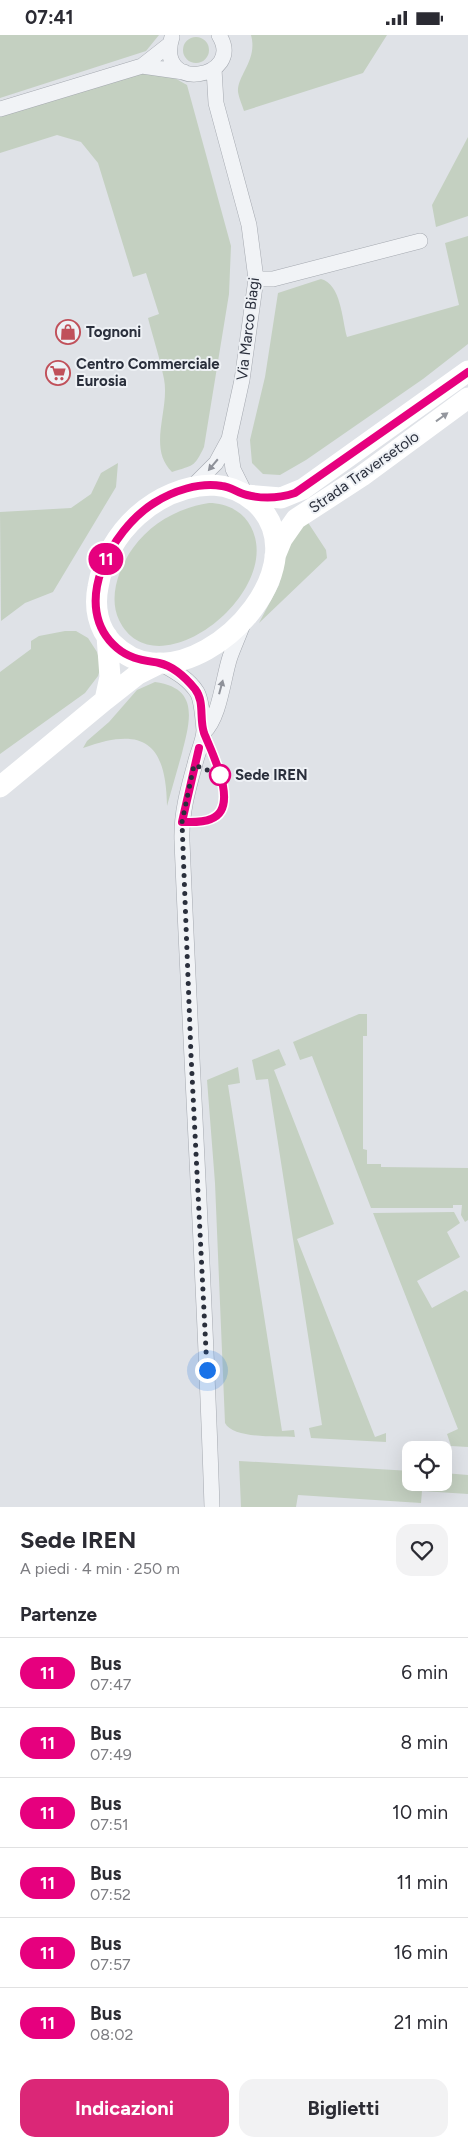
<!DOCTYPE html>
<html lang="it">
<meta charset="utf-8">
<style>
body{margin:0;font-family:Figtree,sans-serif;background:#f2f2f3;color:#2b2b33;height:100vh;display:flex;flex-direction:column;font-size:19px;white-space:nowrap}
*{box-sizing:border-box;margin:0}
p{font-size:16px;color:#7c7c81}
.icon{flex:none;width:28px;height:28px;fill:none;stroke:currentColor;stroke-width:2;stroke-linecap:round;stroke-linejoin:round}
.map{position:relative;height:1472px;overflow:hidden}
.panel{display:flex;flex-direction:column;background:#fff;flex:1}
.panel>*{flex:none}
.badge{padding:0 10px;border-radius:16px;font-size:18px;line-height:32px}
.buttons{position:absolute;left:402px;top:1406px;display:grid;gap:10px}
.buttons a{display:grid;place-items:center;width:50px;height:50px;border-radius:10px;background:#fff;box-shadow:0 5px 20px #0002;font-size:25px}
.you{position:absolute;width:25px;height:25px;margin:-12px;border:4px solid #fff;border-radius:50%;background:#1a73e8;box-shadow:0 0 0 8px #1a73e833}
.map>.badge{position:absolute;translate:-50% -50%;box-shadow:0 0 0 2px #fff}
h2{padding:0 20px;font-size:19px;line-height:45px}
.round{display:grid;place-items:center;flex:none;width:52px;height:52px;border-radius:15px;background:#f2f2f3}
.summary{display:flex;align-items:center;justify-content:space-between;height:85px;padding:0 20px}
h1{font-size:24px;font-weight:700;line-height:38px}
.action{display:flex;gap:10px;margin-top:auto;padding:10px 20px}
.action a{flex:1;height:58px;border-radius:15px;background:#db2777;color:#fff;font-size:20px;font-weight:700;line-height:58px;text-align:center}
.action a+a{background:#f2f2f3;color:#2b2b33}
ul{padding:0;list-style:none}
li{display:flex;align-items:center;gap:15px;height:70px;padding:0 20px;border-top:1px solid #e1e1e2}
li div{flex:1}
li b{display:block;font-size:19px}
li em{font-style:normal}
li .badge{min-width:55px;font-weight:700;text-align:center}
.status{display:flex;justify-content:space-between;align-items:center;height:35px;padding:0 25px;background:#fff;direction:ltr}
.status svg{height:14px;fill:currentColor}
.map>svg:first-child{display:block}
.green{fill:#c4d0c1}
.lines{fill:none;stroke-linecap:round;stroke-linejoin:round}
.street-casing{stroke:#a5a9b0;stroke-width:16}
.street{stroke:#f1f3f6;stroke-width:15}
.secondary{stroke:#fff;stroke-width:21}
.oneway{fill:#94979e}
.oneway2{fill:#8e9199}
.line-casing{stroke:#fff;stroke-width:11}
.line{stroke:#e6007e;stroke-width:8}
.walk{stroke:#2a2f3c;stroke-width:5;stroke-dasharray:0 9}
.stop-dot{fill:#fff;stroke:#e6007e;stroke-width:2.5}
.labels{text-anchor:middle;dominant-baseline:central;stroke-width:4;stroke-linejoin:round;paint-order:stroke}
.street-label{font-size:15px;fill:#2a2f3c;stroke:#eef1f5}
.poi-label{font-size:15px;font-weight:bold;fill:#2a2f3c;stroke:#eef1f5;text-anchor:start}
.stop-label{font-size:15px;font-weight:bold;fill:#2a2f3c;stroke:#eef1f5;text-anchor:start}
</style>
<div class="status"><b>07:41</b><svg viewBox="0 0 49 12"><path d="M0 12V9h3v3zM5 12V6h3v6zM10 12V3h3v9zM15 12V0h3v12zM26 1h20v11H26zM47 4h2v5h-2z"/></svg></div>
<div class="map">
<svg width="468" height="1472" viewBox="0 0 468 1472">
<rect width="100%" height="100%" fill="#dfe2e7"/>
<path class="green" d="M 0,0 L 159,0 L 146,16 L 0,63 Z
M 251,0 L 387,0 L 363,38 L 244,76 C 242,70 239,63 238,57 C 237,40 258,25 251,0 Z
M183 15a13 13 0 1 1 26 0a13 13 0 1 1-26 0Z
M 143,37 L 171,41 L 187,50 L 231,211 L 229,259 L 204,412 C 194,433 193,430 172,437 C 147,413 170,375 164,344 C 160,323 153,303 148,283 L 159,279 L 146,238 L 133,242 L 98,128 L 81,107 L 57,100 L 0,118 L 0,80 Z
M 468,102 L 468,181 L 436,192 L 432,170 Z
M 468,201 L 468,309 L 423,344 L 306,425 L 280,440 L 263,439 L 252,428 L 250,405 L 265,342 L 278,258 L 321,244 C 341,249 342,284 347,302 L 459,270 L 445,208 Z
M 118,428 L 116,452 L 53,557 L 25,568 L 1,586 L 0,477 L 71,473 L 91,459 L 101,438 Z
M 209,468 C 224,468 239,474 248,487 C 292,552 156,661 119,585 C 108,562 119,532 133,513 C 151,488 178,473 209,468 Z
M 307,486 L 326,515 L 327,523 L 259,588 L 279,550 L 288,511 Z
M 65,596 L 76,596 L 88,603 L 97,617 L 101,631 L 98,641 L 85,658 L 0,719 L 0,637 L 31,614 L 31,606 L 39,601 Z
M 155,647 C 200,653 190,686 182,718 C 177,736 172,753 167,771 C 166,707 143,691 83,713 L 87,706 L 109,687 L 137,655 Z
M 359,979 L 367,979 L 367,1001 L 363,1001 L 363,1114 L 367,1115 L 367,1129 L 381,1129 L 381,1132 L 468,1133 L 468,1185 L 465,1187 L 461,1180 L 462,1170 L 453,1170 L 453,1173 L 371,1173 L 312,1021 L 300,1025 L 293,1007 Z
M 279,1014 L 286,1030 L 274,1035 L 334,1189 L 297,1204 L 375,1402 L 386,1398 L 386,1407 L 311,1403 L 309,1393 L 322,1390 L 268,1044 L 256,1045 L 252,1025 Z
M 238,1032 L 240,1048 L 228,1050 L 282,1396 L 294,1395 L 295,1402 C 279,1401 233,1404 225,1388 L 215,1148 L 207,1045 Z
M 454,1177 L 460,1188 L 447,1197 L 460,1222 L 417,1246 L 432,1273 L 465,1255 L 468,1257 L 468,1412 L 451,1411 L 447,1399 L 458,1394 L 373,1178 Z
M 239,1426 L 411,1436 L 411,1448 L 444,1448 L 444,1438 L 468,1440 L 468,1459 L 422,1456 L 421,1468 L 298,1460 L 296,1472 L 241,1472 Z"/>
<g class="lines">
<defs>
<path id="street" d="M 172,2 C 154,59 246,44 219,0
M 142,31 L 184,37
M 0,74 L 142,31 L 170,9
M 256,244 L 273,244 L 420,206
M 229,404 L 233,434 L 246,460
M 192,452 L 216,428 L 229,404 L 242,345 L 256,244 L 249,190 L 216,68 L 214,34
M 160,628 C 174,636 188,643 197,657 C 202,665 203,686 204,695 C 204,705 197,719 195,729 C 188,754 181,779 182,806 C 191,1028 205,1250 212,1472
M 204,697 C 220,682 223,643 230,622 C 234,611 239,600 243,589"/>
</defs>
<use href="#street" class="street-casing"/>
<use href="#street" class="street"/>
<path class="secondary" d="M 213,450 C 230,451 244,457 257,469 C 316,527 223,636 152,628 C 137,627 123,619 112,608 C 98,593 94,572 98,552 C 107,497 156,451 213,450 Z
M 246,460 L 281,463 L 303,454 L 468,336
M 275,521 L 282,504 L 296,484 L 362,441 L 468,363
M 105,665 L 110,642 L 107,601
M 0,752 L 105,665 L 138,639 L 160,628"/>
</g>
<defs><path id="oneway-solid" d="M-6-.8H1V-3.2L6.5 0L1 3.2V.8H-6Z" transform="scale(1.25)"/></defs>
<use class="oneway" href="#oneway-solid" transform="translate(442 382) rotate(-36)"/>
<g class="oneway2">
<use href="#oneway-solid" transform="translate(213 430) rotate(130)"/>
<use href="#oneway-solid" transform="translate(221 652) rotate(-75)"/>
</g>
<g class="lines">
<defs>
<path id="line" d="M 199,713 L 182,787 C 192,787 202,788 211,784 C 241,773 211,716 204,698 C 199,683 205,667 195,654 C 186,643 173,631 159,628 C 143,625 130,624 117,613 C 69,572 111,495 154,468 C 173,456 199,447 222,451 C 231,452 238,458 247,460 C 263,464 280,463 295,458 L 468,337"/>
</defs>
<use href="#line" class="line-casing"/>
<use href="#line" class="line"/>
<path class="walk" d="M 207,1335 L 191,1020 L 182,787 L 194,730 L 220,740"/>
</g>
<defs>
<symbol id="shop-ring" viewBox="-11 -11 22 22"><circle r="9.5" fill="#eef1f5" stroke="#c0505a" stroke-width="1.5"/><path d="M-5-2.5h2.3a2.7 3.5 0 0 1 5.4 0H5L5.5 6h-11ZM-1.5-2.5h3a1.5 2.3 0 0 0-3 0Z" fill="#c0505a"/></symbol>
<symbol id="supermarket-ring" viewBox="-11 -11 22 22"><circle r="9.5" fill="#eef1f5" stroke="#c0505a" stroke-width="1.5"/><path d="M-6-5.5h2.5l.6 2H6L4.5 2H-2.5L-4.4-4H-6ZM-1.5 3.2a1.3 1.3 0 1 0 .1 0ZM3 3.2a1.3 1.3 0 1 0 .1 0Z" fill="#c0505a"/></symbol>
</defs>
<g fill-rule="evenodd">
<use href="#shop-ring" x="54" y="283" width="28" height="28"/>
<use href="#supermarket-ring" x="44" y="324" width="28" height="28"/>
</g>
<circle class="stop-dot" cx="220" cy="740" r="10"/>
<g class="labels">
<g class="street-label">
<text transform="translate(248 294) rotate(-83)">Via Marco Biagi</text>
<text transform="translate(364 437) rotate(-35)">Strada Traversetolo</text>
</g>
<g class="poi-label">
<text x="86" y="297">Tognoni</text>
<text x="76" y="329">Centro Commerciale<tspan x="76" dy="17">Eurosia</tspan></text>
</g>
<g class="stop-label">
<text x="235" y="740">Sede IREN</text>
</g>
</g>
</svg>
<div class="buttons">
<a><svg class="icon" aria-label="locate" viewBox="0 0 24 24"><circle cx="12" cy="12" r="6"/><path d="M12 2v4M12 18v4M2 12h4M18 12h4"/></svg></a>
</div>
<div class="you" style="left:207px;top:1335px"></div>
<b class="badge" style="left:106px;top:524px;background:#e6007e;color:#fff">11</b>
</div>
<section class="panel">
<div class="summary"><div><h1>Sede IREN</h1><p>A piedi · 4 min · 250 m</p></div><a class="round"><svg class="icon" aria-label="heart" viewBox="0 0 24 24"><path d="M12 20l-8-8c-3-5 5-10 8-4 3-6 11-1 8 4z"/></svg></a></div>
<h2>Partenze</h2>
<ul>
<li><span class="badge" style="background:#e6007e;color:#fff">11</span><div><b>Bus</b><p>07:47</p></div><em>6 min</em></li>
<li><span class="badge" style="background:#e6007e;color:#fff">11</span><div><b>Bus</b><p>07:49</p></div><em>8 min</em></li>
<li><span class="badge" style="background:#e6007e;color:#fff">11</span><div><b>Bus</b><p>07:51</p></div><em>10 min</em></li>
<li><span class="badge" style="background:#e6007e;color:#fff">11</span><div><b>Bus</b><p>07:52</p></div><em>11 min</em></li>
<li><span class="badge" style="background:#e6007e;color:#fff">11</span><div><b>Bus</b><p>07:57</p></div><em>16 min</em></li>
<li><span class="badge" style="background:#e6007e;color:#fff">11</span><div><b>Bus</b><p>08:02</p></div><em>21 min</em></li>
</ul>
<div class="action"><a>Indicazioni</a><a>Biglietti</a></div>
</section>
